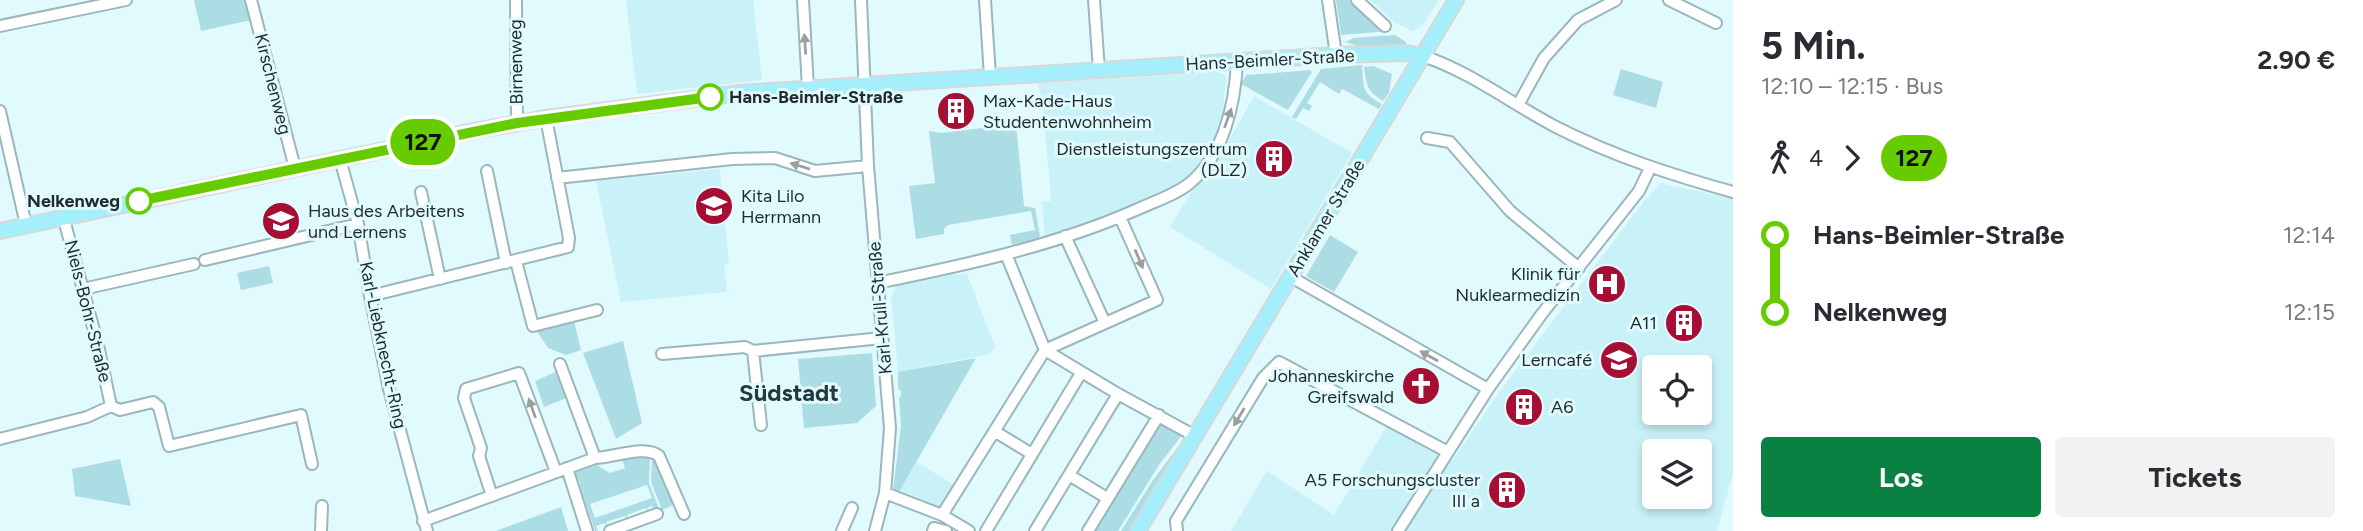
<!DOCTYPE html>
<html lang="de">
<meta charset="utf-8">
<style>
body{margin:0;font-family:Figtree,sans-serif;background:#f2f2f3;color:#2b2b33;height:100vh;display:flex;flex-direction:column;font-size:26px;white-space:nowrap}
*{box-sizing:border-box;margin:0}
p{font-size:23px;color:#7c7c81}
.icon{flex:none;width:38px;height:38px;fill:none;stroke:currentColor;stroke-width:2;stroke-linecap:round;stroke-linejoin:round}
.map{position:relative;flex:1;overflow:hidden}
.panel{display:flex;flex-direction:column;background:#fff;width:630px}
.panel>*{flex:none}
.badge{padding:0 14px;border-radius:23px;font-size:24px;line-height:46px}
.tools{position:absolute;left:1642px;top:355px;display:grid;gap:14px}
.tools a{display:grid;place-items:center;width:70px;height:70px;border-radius:7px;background:#fff;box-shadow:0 4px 10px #0003;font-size:35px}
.map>.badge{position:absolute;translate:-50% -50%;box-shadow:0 0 0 4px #fff}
.legs{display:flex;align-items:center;gap:10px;height:77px;padding:0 28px;font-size:23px}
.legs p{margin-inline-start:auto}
.summary{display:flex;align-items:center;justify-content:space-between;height:119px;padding:0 28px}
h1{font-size:38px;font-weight:700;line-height:52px}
.primary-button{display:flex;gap:14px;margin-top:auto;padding:14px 28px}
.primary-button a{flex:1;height:80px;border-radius:7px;background:#0b8043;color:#fff;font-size:28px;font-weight:700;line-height:80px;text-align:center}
.primary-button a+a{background:#f2f2f3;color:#2b2b33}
ul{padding:0 28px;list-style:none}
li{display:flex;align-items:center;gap:24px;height:77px;font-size:26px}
li i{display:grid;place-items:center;width:10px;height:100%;margin:0 9px;background:currentColor}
li i::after{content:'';width:18px;height:18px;margin:-9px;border:5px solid;border-radius:50%;background:#fff}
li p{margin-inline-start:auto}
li:first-child i{background:linear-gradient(#0000 50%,currentColor 0)}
li:last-child i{background:linear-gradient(currentColor 50%,#0000 0)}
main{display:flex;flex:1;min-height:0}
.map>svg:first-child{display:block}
.built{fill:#c9f2f8;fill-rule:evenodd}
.green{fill:#addde4;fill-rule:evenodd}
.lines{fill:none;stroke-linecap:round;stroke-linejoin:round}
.minor-casing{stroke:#9ab7bc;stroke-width:14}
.major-casing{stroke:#d7d9d9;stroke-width:18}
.minor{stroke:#fff;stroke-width:10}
.major{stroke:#a4effb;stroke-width:14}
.oneway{fill:#9aa0a0}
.line-1-casing{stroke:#fff;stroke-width:16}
.line-1{stroke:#6c0;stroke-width:10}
.stop-1-dot{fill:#fff;stroke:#6c0;stroke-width:3.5}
.labels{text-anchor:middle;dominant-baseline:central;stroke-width:6;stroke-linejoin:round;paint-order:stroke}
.street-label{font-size:18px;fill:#1f2b2d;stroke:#e1fafe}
.stop-label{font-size:18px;font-weight:bold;fill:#1f2b2d;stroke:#e1fafe;text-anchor:start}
.poi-label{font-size:18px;fill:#1f2b2d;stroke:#e1fafe;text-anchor:end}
.district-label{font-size:24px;font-weight:bold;fill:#213b3f;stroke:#e1fafe}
</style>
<main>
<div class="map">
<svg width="1733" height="531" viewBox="0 0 1733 531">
<rect width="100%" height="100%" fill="#e1fafe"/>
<path class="built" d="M 626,0 L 753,0 L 762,80 L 637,94 Z
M 1370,0 L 1439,0 L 1423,25 L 1413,31 L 1395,23 Z
M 1217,72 L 1224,74 L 1226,79 L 1222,118 L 1212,148 L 1200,165 L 1184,181 L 1173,190 L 1134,206 L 1045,237 L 1042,202 L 1051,201 L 1051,197 L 1043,108 L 1038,83 Z
M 1254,96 L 1352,153 L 1271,289 L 1170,227 L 1192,191 L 1216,163 Z
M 720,169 L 729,264 L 724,265 L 727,292 L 621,302 L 596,181 Z
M 1661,183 L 1733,199 L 1733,474 L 1717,531 L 1231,531 L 1267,471 L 1334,515 L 1388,424 L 1453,460 L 1499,392 L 1644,201 ZM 1654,368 L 1699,368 L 1699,413 L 1654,413 ZM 1654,452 L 1699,452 L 1699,497 L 1654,497 Z
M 967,274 L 995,347 L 990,354 L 898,372 L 891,296 L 897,286 L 950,275 Z
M 917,462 L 954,485 L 939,510 L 913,495 L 899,492 Z"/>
<path class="green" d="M 194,0 L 247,0 L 251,20 L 201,31 Z
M 1336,0 L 1349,0 L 1375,26 L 1389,31 L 1341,35 Z
M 1395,35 L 1406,42 L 1406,44 L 1361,47 L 1345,42 L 1354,38 Z
M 1362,65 C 1364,87 1361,93 1382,104 L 1379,109 L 1342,89 L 1339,94 L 1320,82 L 1307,103 L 1312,106 L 1309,111 L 1303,108 L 1296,119 L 1292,117 L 1321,69 Z
M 1373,66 L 1392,74 L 1389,93 L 1383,101 C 1366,90 1367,86 1364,67 Z
M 1621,69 L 1663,82 L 1656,108 L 1613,95 Z
M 1310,70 L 1312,72 L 1288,110 L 1241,84 L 1246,75 Z
M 1016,124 L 1024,206 L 1035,208 L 1040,236 L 1038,238 L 1012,245 L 1010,235 L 1035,230 L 1031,211 L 948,225 L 944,229 L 944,234 L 916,239 L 909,186 L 935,183 L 929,131 L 941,133 Z
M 1330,235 L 1358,252 L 1334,292 L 1306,276 Z
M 269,266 L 273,283 L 241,290 L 237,273 Z
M 574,321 L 581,350 L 566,355 L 548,348 L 536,330 Z
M 623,341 L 642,423 L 616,439 L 583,353 Z
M 872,353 L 876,406 L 857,423 L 804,428 L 798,359 Z
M 976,358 L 899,492 L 893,490 L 901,425 L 899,397 L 901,397 L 901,390 L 898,390 L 898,372 Z
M 558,371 L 569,397 L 544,407 L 535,381 Z
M 1158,422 L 1182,435 L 1159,465 L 1118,531 L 1092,531 Z
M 1184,439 L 1183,444 L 1132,531 L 1121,531 L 1153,480 Z
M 643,455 L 650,458 L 649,483 L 660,511 L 656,513 L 652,506 L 647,508 L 649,513 L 645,508 L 627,515 L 628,521 L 625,516 L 606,522 L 608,528 L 604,523 L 596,526 L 598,531 L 595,531 L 580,486 L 580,481 L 578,481 L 575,472 L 597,465 L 610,473 L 625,468 L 622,459 ZM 647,485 L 652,498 L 595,518 L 590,504 Z
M 652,458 L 675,504 L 662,510 L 651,482 Z
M 120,459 L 131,506 L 75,496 L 72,469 Z
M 561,507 L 568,531 L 496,531 Z"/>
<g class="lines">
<defs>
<path id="minor" d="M 251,0 L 295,168
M 516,0 L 517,123
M 803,0 L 808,88
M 861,0 L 868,166 L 890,428 L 885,493 L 875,531
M 985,0 L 990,76
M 1094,0 L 1099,70
M 1328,0 L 1336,55
M 1357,0 L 1385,26
M 1669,0 L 1716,23
M 0,26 L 126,0
M 1423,56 C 1471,72 1512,104 1556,127 C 1613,156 1672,175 1733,192
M 1518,105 L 1544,58 L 1578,20 L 1616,0
M 0,111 L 26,225
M 1427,138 L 1450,142 L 1510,211 L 1579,268
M 340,159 L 358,224 L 370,296 L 389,389 L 427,531
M 487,171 L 506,263
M 557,178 L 732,159 L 775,158 L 815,171 L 868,166
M 421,192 L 440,279
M 63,216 L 98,345 L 111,406
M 1065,236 L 1105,323
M 1006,254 L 1045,350
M 205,260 L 358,224
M 516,261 L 533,326 L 597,310
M 1291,277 L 1488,389
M 877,283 C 965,265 1055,246 1138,209 C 1156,201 1175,195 1190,183 C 1224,154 1235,104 1237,62
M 83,289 L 194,264
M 370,296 L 568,247 L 569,238 L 546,118
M 1045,350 L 1157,300 L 1120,217
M 1045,350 L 1118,394 L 1195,436
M 753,351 L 761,425
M 662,354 L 745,347 L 753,351 L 882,338
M 560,364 L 595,458
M 994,431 L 1032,454
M 0,439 L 87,417 L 111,406 L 120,410 L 153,402 L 159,407 L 169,446 L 301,415 L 312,464
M 567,468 L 587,531
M 1069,475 L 1107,498
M 885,493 L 942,515 L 969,531
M 492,496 L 479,456 L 481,448 L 464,398 L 466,389 L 519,373 L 556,472
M 942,515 L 1045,350
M 423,521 L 595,458 C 612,458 646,444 659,456 L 684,514
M 321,531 L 322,506
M 610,531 L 657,514
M 842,531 L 852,508
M 933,531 L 934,528 L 946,531
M 986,531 L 1081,373
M 1035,531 L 1118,394
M 1088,531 L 1159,415
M 1177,531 L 1176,521 L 1263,378 L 1279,362 L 1448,452
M 1398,531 L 1488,389 L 1541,315 L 1639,191 L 1650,168"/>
<path id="major" d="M 0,231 L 474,131 L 546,118 L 740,93 L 1336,55 L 1406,53 L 1423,56
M 1138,531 L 1456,0"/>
</defs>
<use href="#minor" class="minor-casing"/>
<use href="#major" class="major-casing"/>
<use href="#minor" class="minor"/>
<use href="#major" class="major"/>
</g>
<defs><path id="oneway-solid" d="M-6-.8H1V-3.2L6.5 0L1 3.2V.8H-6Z" transform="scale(1.75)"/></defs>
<g class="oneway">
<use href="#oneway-solid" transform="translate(805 44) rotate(-94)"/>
<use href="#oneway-solid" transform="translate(1228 118) rotate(-70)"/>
<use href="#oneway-solid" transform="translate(800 166) rotate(-163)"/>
<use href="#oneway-solid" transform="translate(1139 259) rotate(67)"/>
<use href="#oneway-solid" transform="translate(1429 356) rotate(-151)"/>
<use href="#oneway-solid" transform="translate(532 408) rotate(-110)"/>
<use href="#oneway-solid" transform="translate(1239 417) rotate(121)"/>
</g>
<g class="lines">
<defs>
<path id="line-1" d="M 139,201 L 517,123 L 710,97"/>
</defs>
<use href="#line-1" class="line-1-casing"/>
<use href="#line-1" class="line-1"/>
</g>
<defs>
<symbol id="building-disc" viewBox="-11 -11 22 22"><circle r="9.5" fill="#a70e34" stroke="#e1fafe"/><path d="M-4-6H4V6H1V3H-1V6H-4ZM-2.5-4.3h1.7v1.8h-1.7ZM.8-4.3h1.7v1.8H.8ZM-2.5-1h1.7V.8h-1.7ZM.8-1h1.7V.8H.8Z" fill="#fff"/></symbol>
<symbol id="school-disc" viewBox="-11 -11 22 22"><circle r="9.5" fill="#a70e34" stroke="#e1fafe"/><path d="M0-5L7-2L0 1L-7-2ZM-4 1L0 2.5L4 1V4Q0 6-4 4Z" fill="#fff"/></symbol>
<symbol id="hospital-disc" viewBox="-11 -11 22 22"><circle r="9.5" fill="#a70e34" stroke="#e1fafe"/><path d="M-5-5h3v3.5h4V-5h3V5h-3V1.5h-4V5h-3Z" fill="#fff"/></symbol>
<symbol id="university-disc" viewBox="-11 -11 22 22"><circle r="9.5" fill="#a70e34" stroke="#e1fafe"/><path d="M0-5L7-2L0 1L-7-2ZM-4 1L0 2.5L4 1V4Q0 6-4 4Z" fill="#fff"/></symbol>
<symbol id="church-disc" viewBox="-11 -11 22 22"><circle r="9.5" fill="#a70e34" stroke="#e1fafe"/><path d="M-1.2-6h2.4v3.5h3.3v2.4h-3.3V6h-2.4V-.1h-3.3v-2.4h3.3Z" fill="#fff"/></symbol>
</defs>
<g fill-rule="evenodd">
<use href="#building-disc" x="934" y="89" width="44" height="44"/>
<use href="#building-disc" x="1252" y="137" width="44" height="44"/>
<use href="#school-disc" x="692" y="184" width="44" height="44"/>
<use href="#school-disc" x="259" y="199" width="44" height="44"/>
<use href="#hospital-disc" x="1585" y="262" width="44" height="44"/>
<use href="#building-disc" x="1662" y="301" width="44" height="44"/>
<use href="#university-disc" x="1597" y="338" width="44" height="44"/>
<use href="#church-disc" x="1399" y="364" width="44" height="44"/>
<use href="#building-disc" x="1502" y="385" width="44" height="44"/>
<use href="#building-disc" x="1485" y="468" width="44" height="44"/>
</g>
<g class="stop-1-dot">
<circle cx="710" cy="97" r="12"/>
<circle cx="139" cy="201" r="12"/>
</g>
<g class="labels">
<g class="street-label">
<text transform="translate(1270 60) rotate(-3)">Hans-Beimler-Straße</text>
<text transform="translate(516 62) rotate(-91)">Birnenweg</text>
<text transform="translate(273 84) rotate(76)">Kirschenweg</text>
<text transform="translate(1326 218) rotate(-59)">Anklamer Straße</text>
<text transform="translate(880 308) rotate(-95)">Karl-Krull-Straße</text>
<text transform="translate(88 311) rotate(76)">Niels-Bohr-Straße</text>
<text transform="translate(383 345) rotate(78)">Karl-Liebknecht-Ring</text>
</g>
<g class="stop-label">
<text x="729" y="97">Hans-Beimler-Straße</text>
<text x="120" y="201" text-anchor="end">Nelkenweg</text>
</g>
<g class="poi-label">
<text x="983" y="101" text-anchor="start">Max-Kade-Haus<tspan x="983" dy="21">Studentenwohnheim</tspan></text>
<text x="1247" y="149">Dienstleistungszentrum<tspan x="1247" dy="21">(DLZ)</tspan></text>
<text x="741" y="196" text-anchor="start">Kita Lilo<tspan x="741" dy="21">Herrmann</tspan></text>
<text x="308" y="211" text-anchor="start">Haus des Arbeitens<tspan x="308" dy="21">und Lernens</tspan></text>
<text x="1580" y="274">Klinik für<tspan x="1580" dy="21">Nuklearmedizin</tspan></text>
<text x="1657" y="323">A11</text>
<text x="1592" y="360">Lerncafé</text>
<text x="1394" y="376">Johanneskirche<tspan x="1394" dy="21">Greifswald</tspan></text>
<text x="1551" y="407" text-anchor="start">A6</text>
<text x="1480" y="480">A5 Forschungscluster<tspan x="1480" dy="21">III a</tspan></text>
</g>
<g class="district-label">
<text x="789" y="392">Südstadt</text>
</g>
</g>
</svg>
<div class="tools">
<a><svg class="icon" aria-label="locate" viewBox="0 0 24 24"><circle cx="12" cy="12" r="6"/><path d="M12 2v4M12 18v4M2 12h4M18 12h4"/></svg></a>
<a><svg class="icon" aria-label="layers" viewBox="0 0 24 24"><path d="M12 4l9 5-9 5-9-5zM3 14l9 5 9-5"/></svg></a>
</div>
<b class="badge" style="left:423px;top:142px;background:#6c0;color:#111">127</b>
</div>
<section class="panel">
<div class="summary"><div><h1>5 Min.</h1><p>12:10 – 12:15 · Bus</p></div><b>2.90 €</b></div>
<div class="legs"><svg class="icon" aria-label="walk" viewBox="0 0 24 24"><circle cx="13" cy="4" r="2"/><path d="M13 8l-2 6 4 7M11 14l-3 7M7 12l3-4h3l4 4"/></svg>4<svg class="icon" aria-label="forward" viewBox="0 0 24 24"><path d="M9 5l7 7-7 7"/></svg><b class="badge" style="background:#6c0;color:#111">127</b></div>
<ul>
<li><i style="color:#6c0"></i><b>Hans-Beimler-Straße</b><p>12:14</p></li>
<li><i style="color:#6c0"></i><b>Nelkenweg</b><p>12:15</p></li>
</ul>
<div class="primary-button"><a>Los</a><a>Tickets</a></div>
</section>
</main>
